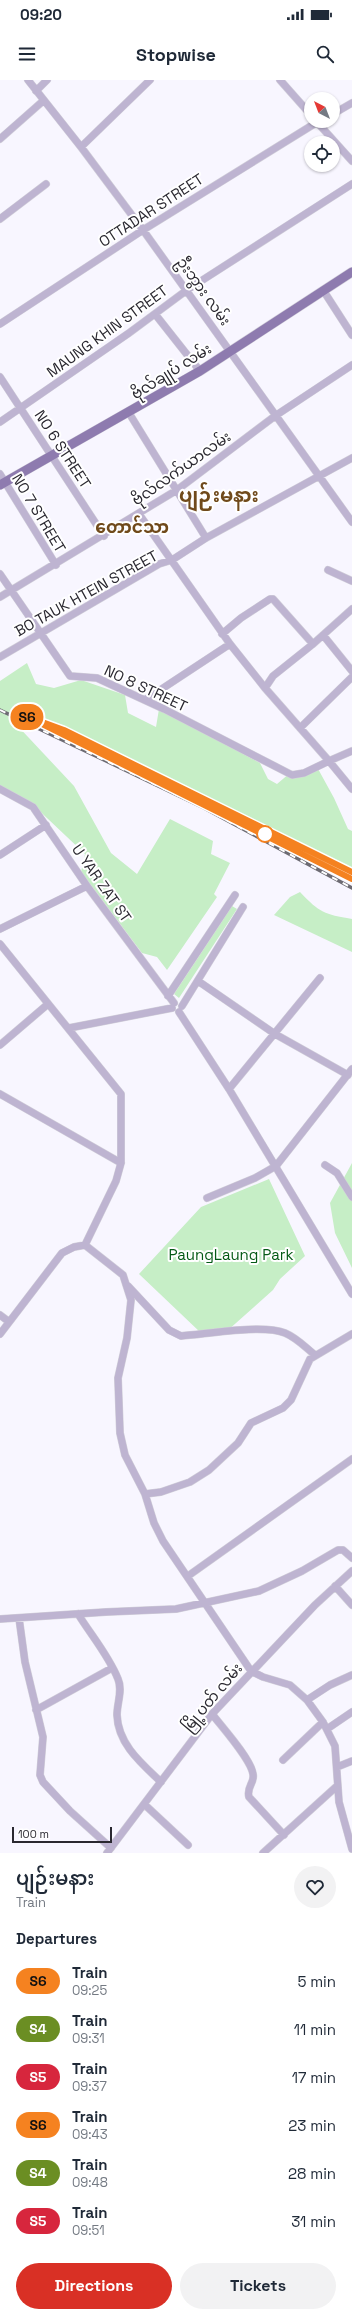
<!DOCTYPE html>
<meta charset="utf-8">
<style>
body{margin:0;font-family:"Space Grotesk","Noto Sans Myanmar",sans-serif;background:#f2f2f3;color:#1f2937;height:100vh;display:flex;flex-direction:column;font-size:15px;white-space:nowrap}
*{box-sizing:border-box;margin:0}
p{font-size:13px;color:#747a83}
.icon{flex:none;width:22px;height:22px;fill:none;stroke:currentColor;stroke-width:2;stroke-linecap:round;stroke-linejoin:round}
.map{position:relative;height:1773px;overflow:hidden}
.drawer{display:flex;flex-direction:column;background:#fff;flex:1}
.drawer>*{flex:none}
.badge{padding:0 8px;border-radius:13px;font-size:14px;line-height:26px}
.needle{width:26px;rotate:318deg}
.fabs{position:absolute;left:304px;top:12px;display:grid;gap:8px}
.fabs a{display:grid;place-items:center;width:36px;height:36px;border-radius:50%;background:#fff;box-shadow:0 1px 3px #0004;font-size:20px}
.scale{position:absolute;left:12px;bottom:10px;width:100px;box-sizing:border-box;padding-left:4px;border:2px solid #2a2830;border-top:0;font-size:11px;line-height:14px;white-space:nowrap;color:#2a2830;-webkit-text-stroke:3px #fff;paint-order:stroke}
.map>.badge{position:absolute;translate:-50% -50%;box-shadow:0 0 0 2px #fff}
h2{padding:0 16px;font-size:15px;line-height:36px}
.round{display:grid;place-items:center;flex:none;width:42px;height:42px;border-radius:21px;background:#f2f2f3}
.headline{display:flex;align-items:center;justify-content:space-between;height:68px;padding:0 16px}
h1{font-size:19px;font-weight:600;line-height:30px}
.cta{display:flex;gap:8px;margin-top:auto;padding:8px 16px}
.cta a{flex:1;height:46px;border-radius:24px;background:#d93025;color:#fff;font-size:16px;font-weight:600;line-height:46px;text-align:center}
.cta a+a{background:#f2f2f3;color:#1f2937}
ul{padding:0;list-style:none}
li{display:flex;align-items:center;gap:12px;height:48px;padding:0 16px}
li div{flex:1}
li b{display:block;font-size:15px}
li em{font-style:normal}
li .badge{min-width:44px;font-weight:700;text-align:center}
.status{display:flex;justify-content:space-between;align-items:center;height:28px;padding:0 20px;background:#fff;direction:ltr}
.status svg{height:11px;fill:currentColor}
header{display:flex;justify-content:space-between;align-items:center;height:52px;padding:0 16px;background:#fff;font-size:18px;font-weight:600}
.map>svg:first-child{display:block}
.green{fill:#c6eec6}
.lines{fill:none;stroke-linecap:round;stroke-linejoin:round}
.minor-casing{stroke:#d3d1da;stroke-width:8}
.major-casing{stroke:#d3d1da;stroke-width:10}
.minor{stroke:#beb4d1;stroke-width:7}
.major{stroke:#8e7baf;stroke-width:9}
.rail-casing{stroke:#6d6b73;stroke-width:3.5}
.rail{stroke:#fff;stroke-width:2;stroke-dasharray:6;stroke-linecap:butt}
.line-casing{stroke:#fff;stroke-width:9}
.line{stroke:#f58220;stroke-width:6}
.stop-dot{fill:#fff;stroke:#f58220;stroke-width:2}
.labels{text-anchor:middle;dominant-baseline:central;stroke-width:4;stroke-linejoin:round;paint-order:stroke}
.street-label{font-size:15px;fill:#2a2830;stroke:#fff}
.park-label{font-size:15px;fill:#045915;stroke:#fff}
.quarter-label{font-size:17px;font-weight:bold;fill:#704a1b;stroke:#fff}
.district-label{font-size:19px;font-weight:bold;fill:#704a1b;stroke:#fff}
</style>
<div class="status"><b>09:20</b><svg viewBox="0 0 49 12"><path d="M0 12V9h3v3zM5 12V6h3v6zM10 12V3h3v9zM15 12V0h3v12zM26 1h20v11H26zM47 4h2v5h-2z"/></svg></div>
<header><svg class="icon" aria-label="menu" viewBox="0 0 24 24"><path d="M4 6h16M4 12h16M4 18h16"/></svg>Stopwise<svg class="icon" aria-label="search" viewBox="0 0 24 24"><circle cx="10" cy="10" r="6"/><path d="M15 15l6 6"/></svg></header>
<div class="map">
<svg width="352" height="1773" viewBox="0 0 352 1773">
<rect width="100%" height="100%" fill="#f8f6ff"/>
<path class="green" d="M 27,583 L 36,604 L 54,608 L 81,600 L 125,615 L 128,633 L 156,647 L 159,629 L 260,683 L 268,699 L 277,704 L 290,693 L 317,687 L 334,718 L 348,749 L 352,751 L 352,799 L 23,639 L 14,642 L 74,706 L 111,773 L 137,794 L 170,739 L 213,761 L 211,774 L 230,783 L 214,814 L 217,817 L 167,890 L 157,877 L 142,873 L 81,792 L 85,774 L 29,721 L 0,706 L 0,601 Z
M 300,812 C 320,833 324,834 352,839 L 352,872 L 274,835 L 290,817 Z
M 232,826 L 237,829 L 179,918 L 174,914 Z
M 352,1083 L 352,1188 L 335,1153 L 330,1123 Z
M 269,1099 L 305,1176 L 280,1199 L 273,1210 L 227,1251 L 201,1253 L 139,1194 L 201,1127 Z"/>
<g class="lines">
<defs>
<path id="minor" d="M 28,0 L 81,67 L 143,150 L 352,442
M 280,0 L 311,35
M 36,11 L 47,0
M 333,34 L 352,23
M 316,41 L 352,81
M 0,59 L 43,21
M 81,67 L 150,0
M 0,139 L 46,104
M 323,210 L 352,255
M 155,234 L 200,291
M 0,244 L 143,150 L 319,41
M 0,297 L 104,456
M 129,333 L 206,458
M 0,342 L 129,253 L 187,210 L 352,104
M 0,394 L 56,485
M 139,434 L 230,564 L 265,608 L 329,681 L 352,671
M 328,490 L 352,501
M 0,494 L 70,596 L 97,598 L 164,629 L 292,695 L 304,693 L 329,681 L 352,709
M 0,517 L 177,410 L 275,336 L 352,285
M 222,554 L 241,538 L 270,519 L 273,519 L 313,564
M 323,555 L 352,591
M 0,577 L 159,484 L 172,480 L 206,458 L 352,378
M 265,608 L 273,596 L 313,564 L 352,529
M 145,620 L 230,564
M 300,648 L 352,597
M 0,709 L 33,727 L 87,806 L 174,923
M 0,775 L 46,745
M 0,849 L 87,806
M 0,864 L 121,1014 L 121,1083 L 116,1101 L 85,1165 L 74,1167 L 62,1173 L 0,1254
M 198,901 L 275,954 L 348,995
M 168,916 L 235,815
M 182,926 L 243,827
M 179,932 L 229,1009 L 352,1214
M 69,948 L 172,928
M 0,965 L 48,924
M 229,1009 L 320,898
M 0,1014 L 121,1083
M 325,1085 L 337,1093 L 352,1117
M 207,1118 L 255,1098 L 276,1086 L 352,989
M 85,1165 L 123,1195 L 131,1220 L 127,1258 L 118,1298 L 120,1353 L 125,1375 L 145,1414 L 154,1443 L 163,1461 L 251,1591 L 263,1597 L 290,1605 L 307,1620 L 323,1642 L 335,1666 L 339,1722 L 352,1769
M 128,1206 L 169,1250 L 181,1256 C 208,1254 262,1244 285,1253 C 297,1258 305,1267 315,1275
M 0,1235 L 8,1241
M 145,1414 L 161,1412 L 190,1402 L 209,1390 L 238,1363 L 251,1343 L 283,1328 L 291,1320 L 310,1279 L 352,1254
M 188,1496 L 352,1379
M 335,1506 L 352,1525
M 78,1534 C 91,1555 109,1576 118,1599 C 123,1610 117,1623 117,1635 C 118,1664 141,1683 161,1702
M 19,1538 L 25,1582 L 43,1657 L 40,1695 L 43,1702 L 70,1731 L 111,1768
M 0,1539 L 106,1532 L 176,1529 L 259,1511 L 302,1491 L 338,1470 L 343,1470 L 352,1478
M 307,1620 L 330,1605 L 352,1595
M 36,1630 L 112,1588
M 212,1634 C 222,1647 251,1679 253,1694 C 255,1703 246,1707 249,1717 L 284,1755
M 327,1649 L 352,1632
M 283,1680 L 323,1642
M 337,1687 L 352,1681
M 144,1724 L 188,1765
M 107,1773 L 212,1634 L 315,1525 L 352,1491
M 263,1773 L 337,1706"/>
<path id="major" d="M 0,405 L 200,291 L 352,192"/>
</defs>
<use href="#minor" class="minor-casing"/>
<use href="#major" class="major-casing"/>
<use href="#minor" class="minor"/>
<use href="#major" class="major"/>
<defs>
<path id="rail" d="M 0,630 L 204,728 L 352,808
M 26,636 L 63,650 L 261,747
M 253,748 L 352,799
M 334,783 L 352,792"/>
</defs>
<use href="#rail" class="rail-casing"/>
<use href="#rail" class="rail"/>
</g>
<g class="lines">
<defs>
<path id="line" d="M 352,792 L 64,650 L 26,636 L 352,799"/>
</defs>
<use href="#line" class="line-casing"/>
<use href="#line" class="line"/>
</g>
<circle class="stop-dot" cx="265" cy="754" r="8"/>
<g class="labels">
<g class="street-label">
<text transform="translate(151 130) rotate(-33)">OTTADAR STREET</text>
<text transform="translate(204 211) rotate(54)">ဦးဘွား လမ်း</text>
<text transform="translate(107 251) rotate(-36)">MAUNG KHIN STREET</text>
<text transform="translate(171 291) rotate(-32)">ဗိုလ်ချုပ် လမ်း</text>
<text transform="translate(63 369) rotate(57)">NO 6 STREET</text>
<text transform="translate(181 388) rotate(-35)">ဗိုလ်လက်ယာလမ်း</text>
<text transform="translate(39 433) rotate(59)">NO 7 STREET</text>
<text transform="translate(86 513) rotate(-29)">BO TAUK HTEIN STREET</text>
<text transform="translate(146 608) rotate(25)">NO 8 STREET</text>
<text transform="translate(102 803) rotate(55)">U YAR ZAT ST</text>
<text transform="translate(212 1617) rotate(-50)">မြို့ပတ် လမ်း</text>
</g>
<g class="park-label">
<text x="231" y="1174">PaungLaung Park</text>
</g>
<g class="quarter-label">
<text x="132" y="447">တောင်သာ</text>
</g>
<g class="district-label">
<text x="219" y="415">ပျဉ်းမနား</text>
</g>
</g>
</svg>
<div class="fabs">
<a><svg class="needle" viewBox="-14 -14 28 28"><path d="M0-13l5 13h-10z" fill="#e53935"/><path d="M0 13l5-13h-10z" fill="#747a83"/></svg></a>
<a><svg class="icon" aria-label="locate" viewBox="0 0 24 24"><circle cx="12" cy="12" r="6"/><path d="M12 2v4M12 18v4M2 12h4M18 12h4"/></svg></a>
</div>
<div class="scale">100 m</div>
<b class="badge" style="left:27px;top:637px;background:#f58220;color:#111">S6</b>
</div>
<section class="drawer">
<div class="headline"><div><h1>ပျဉ်းမနား</h1><p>Train</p></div><a class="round"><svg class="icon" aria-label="heart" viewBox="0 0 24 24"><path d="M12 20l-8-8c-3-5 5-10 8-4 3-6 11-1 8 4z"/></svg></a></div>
<h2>Departures</h2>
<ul>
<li><span class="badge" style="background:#f58220;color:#111">S6</span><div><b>Train</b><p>09:25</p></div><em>5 min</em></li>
<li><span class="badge" style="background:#6b8e23;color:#fff">S4</span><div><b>Train</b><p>09:31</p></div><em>11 min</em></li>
<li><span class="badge" style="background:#d7263d;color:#fff">S5</span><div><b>Train</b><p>09:37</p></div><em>17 min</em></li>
<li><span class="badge" style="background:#f58220;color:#111">S6</span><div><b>Train</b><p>09:43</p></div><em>23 min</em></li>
<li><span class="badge" style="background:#6b8e23;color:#fff">S4</span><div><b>Train</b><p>09:48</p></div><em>28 min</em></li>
<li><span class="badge" style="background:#d7263d;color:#fff">S5</span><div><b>Train</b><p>09:51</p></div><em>31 min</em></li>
</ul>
<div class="cta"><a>Directions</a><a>Tickets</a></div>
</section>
